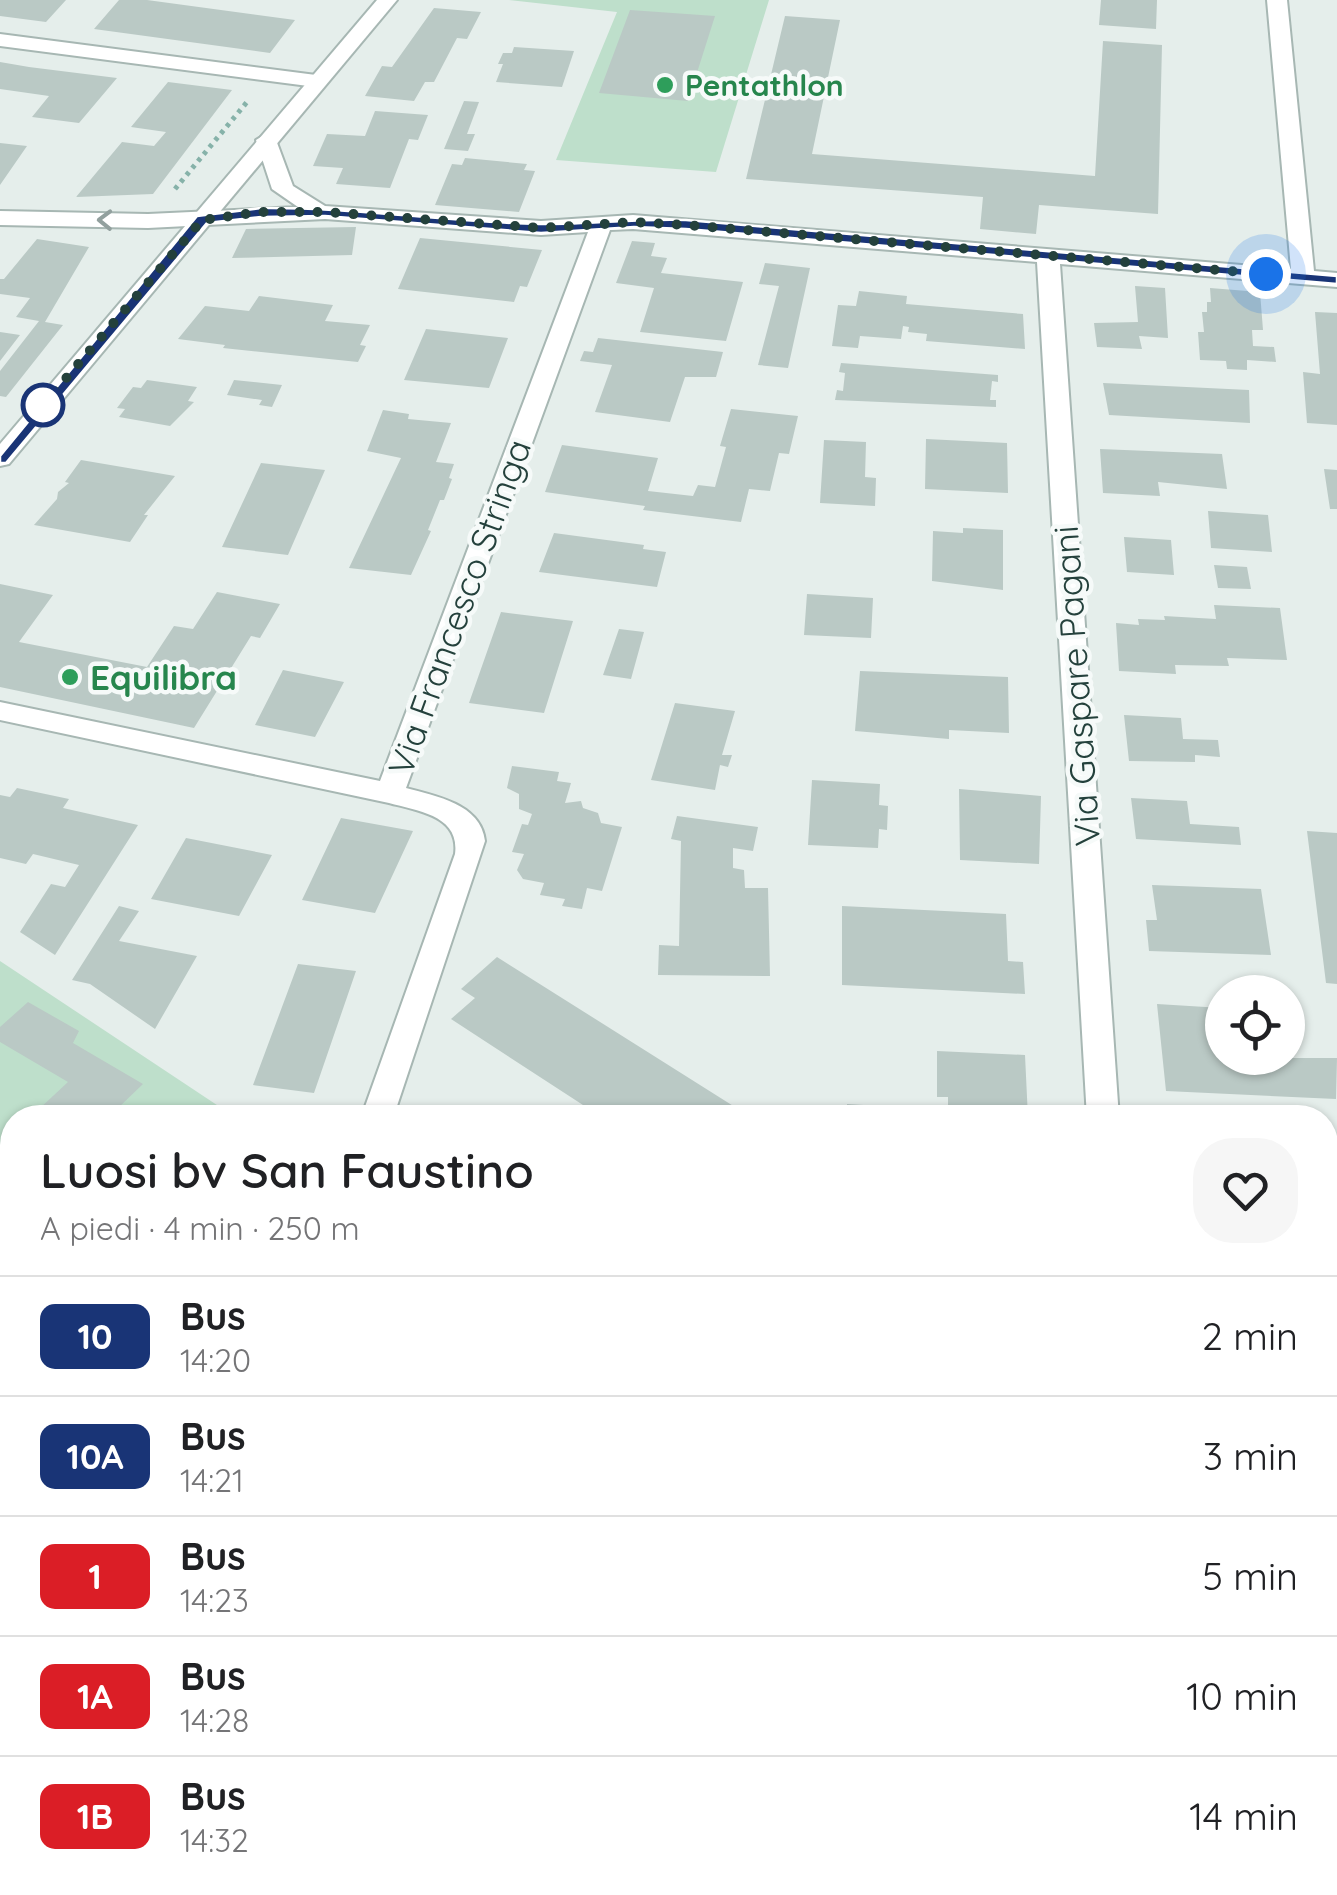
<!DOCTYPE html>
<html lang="it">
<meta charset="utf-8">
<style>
body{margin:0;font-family:Quicksand,sans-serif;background:#f6f6f6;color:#202124;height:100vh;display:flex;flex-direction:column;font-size:38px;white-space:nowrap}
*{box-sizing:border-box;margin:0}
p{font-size:32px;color:#757577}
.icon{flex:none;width:55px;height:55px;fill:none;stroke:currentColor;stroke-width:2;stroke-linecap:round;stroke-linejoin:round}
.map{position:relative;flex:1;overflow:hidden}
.details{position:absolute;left:0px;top:1105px;width:1338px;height:790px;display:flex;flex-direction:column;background:#fff;border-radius:40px 40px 0 0;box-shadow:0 2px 8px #0004}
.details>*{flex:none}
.badge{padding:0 20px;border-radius:15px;font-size:35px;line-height:65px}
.buttons{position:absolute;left:1205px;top:975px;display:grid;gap:20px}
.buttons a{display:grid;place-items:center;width:100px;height:100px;border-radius:50%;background:#fff;box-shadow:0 2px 8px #0004;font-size:50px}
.you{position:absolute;width:50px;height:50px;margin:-25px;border:8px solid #fff;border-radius:50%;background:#1a73e8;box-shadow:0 0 0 15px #1a73e833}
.map>.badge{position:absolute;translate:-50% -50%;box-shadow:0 0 0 5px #fff}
.round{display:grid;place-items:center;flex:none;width:105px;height:105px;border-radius:40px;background:#f6f6f6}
.headline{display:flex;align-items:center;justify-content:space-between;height:170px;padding:0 40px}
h1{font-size:48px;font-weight:600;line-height:75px}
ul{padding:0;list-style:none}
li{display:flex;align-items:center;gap:30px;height:120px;padding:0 40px;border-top:2px solid #e0e0e0}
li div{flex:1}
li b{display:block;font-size:38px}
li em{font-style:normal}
li .badge{min-width:110px;font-weight:700;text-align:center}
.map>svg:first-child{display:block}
.green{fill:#bedfcb}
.building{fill:#bac9c5}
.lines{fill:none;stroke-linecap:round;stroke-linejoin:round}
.minor-casing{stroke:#a7b7b3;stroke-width:4}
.tertiary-casing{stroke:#a7b7b3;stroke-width:4}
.path-far1{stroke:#86b2a9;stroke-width:5;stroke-dasharray:4 5;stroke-linecap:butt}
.path{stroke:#86b2a9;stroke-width:8;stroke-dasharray:6 9;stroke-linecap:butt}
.minor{fill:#fff;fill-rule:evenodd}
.tertiary{fill:#fff;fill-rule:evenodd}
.oneway{stroke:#92a09e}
.line{fill:#193476;stroke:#fff;stroke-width:2.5}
.walk{stroke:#24413c;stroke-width:10;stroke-dasharray:0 18}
.leisure-dot{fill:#2e9e5b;stroke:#f6faf9;stroke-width:4}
.stop-dot{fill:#fff;stroke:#193476;stroke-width:5}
.labels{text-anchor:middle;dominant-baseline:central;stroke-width:9;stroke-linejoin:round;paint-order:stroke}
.far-leisure-label{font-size:30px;font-weight:bold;fill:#27864d;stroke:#f6faf9;text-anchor:start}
.street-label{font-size:35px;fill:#24413c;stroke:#f6faf9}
.leisure-label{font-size:35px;font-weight:bold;fill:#27864d;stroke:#f6faf9;text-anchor:start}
</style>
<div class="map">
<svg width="1337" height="1895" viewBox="0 0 1337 1895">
<rect width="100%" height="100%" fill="#e5eeeb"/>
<path class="green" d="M 509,0 L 769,0 L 716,172 L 556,160 L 617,12 Z
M 0,961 L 235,1117 L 12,1118 L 12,1369 L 0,1373 Z"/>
<path class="building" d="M 0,0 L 66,0 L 46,22 L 0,16 Z
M 119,0 L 147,0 L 295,20 L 270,53 L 94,29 Z
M 1101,0 L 1157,0 L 1156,29 L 1099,25 Z
M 434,8 L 481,12 L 467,39 L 457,38 L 434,82 L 425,82 L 414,101 L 365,96 L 382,66 L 392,67 Z
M 630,10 L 715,16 L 688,101 L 599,93 Z
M 785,16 L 840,20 L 812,154 L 1095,176 L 1103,41 L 1162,45 L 1158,214 L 1039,205 L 1036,234 L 980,229 L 983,197 L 746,179 Z
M 514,47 L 574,51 L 562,87 L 496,82 L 503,64 L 498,64 L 503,53 L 512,53 Z
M 0,62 L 29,67 L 117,78 L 79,123 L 32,117 L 49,96 L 0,89 Z
M 168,82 L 232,90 L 153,194 L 76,197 L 122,142 L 154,146 L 166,132 L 131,127 Z
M 464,101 L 479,102 L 467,134 L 475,134 L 468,151 L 444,149 Z
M 375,111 L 428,115 L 418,140 L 409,139 L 390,188 L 336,184 L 343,168 L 313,166 L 327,134 L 365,136 Z
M 0,143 L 27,146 L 0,185 Z
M 465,158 L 527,164 L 524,170 L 535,171 L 519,212 L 435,205 L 452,164 L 462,165 Z
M 356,227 L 352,255 L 232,258 L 246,229 Z
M 420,238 L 542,250 L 527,287 L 520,286 L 514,302 L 398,289 Z
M 37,239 L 89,247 L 45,322 L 63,325 L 6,397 L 0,396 L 0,371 L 39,321 L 16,317 L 30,298 L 0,294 L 0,279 L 4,279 Z
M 632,241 L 655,243 L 651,256 L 667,258 L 661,273 L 743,282 L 726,341 L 640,332 L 654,288 L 616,283 Z
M 765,263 L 810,268 L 788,368 L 758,365 L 779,286 L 759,284 Z
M 1135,286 L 1165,288 L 1168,338 L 1139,336 L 1142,349 L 1097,347 L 1094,323 L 1138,322 Z
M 1210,288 L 1260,292 L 1263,330 L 1252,330 L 1253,346 L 1274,347 L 1276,362 L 1247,360 L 1247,370 L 1227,369 L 1226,361 L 1200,360 L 1198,332 L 1204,332 L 1202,312 L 1207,312 L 1207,302 L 1211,302 Z
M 859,291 L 907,296 L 906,304 L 1023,314 L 1025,349 L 926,341 L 927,334 L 908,332 L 909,327 L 903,326 L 901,339 L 860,336 L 858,348 L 832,346 L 838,305 L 856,306 Z
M 259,296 L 333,305 L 325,321 L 370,325 L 360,345 L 366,346 L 358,362 L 223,348 L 225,345 L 178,339 L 205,306 L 249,311 Z
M 1315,312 L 1337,313 L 1337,425 L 1307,423 L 1303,372 L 1320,374 Z
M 426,329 L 508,338 L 489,388 L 404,380 Z
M 0,332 L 20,335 L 0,361 Z
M 598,338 L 723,352 L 716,377 L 685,377 L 670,422 L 595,412 L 612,365 L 580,361 L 584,351 L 593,352 Z
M 841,363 L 998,375 L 998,382 L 992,381 L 990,400 L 996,400 L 996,407 L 835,400 L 837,390 L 843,391 L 845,373 L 839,372 Z
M 147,380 L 197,387 L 188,401 L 194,402 L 170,426 L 119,417 L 125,409 L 117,408 L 133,387 L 141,388 Z
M 234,380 L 282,385 L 272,407 L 259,405 L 262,400 L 227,395 Z
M 1103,383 L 1249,390 L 1250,423 L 1109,415 Z
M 731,409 L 798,416 L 789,454 L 779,453 L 770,491 L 749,489 L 741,522 L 643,510 L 645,506 L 545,492 L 562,445 L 658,458 L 648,491 L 693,496 L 698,485 L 715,487 L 726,447 L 720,446 Z
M 383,410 L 409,414 L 408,419 L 451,423 L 436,462 L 454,464 L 449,478 L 452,479 L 444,500 L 440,500 L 428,530 L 431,531 L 411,575 L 349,568 L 401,458 L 367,451 Z
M 926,439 L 1007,443 L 1008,493 L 925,489 Z
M 824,440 L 866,442 L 865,477 L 876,478 L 875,506 L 820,503 Z
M 1100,449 L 1222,454 L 1227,489 L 1158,482 L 1160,496 L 1103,493 Z
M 81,460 L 175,476 L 144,515 L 148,515 L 130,542 L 34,525 L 57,499 L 58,492 L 69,483 L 65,482 Z
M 261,463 L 325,470 L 288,555 L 222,547 Z
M 1324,469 L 1337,470 L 1337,509 L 1330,509 Z
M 1208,511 L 1268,515 L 1272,552 L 1211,548 Z
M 963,528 L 1003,530 L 1003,590 L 932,581 L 933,531 L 963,533 Z
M 554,533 L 644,545 L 643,549 L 666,552 L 657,587 L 539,572 Z
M 1124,537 L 1171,540 L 1174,575 L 1127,572 Z
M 1214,565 L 1247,567 L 1251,589 L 1218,588 Z
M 0,584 L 53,595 L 19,642 L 147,667 L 174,626 L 193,629 L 217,592 L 280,604 L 260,638 L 251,636 L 194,728 L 0,687 Z
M 807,594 L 873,598 L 871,638 L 804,635 Z
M 1214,605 L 1280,608 L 1287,660 L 1227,658 L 1229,666 L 1175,665 L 1176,674 L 1119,671 L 1116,623 L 1139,625 L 1138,619 L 1165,620 L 1164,616 L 1216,619 Z
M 501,612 L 573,621 L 544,713 L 469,703 Z
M 619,629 L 644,632 L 631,679 L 603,675 Z
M 283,670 L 344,682 L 315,737 L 255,725 Z
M 860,671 L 1008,677 L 1009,733 L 949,730 L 949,739 L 855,731 Z
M 675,703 L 735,711 L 722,755 L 732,755 L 728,767 L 720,765 L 715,790 L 651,780 Z
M 1124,715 L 1181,718 L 1183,739 L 1218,740 L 1220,757 L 1195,755 L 1195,762 L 1129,761 Z
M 512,766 L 559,772 L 557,781 L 571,783 L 565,803 L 581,801 L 583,808 L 598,813 L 601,823 L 622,827 L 602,891 L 587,888 L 582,909 L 562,906 L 565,899 L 540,895 L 544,883 L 523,879 L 517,870 L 524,854 L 512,852 L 522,824 L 528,825 L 532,814 L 519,809 L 519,794 L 507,788 Z
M 812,780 L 880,784 L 879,805 L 888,806 L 887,830 L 879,829 L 878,848 L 808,845 Z
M 17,788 L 69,799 L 63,808 L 138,825 L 55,955 L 20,932 L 51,884 L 65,887 L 79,865 L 33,854 L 26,864 L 0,858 L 0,795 L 10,797 Z
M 959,789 L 1041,796 L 1039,864 L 960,860 Z
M 1131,798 L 1187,801 L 1190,824 L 1239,827 L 1241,845 L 1136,839 Z
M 677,816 L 758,827 L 753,851 L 733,848 L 733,868 L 744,870 L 745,888 L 768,888 L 770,976 L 658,975 L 659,945 L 679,946 L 681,841 L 671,839 Z
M 341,818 L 413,831 L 375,913 L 302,900 Z
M 1307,831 L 1337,833 L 1337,984 L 1326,983 Z
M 186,838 L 272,855 L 239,916 L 151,899 Z
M 1152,885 L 1261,889 L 1271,955 L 1149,951 L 1146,920 L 1157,920 Z
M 119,906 L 139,911 L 119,941 L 197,956 L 155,1029 L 90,984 L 72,980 Z
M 842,906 L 1006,914 L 1008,961 L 1023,962 L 1025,994 L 842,985 Z
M 497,957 L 746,1114 L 743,1118 L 603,1118 L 451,1019 L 475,998 L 461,989 Z
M 298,964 L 356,971 L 314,1093 L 253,1085 Z
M 28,1002 L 79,1031 L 73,1043 L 143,1084 L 117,1109 L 131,1118 L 52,1118 L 39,1109 L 68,1082 L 0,1042 L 0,1027 Z
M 1157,1004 L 1222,1008 L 1222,1058 L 1337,1058 L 1336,1099 L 1166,1091 Z
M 937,1051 L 1025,1055 L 1028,1118 L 948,1118 L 948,1097 L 937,1097 Z
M 847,1104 L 896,1107 L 896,1118 L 847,1118 Z
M 1325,1161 L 1337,1162 L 1337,1199 L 1325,1198 Z
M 1325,1331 L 1337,1332 L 1337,1482 L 1325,1481 Z
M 1325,1694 L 1337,1694 L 1337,1807 L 1325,1807 Z
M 110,1882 L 177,1882 L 177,1883 L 141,1895 L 113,1895 Z
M 289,1882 L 387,1882 L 391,1895 L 292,1895 Z
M 817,1882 L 949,1882 L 950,1886 L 871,1895 L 818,1895 Z
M 1003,1882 L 1117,1882 L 1120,1895 L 1006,1895 Z"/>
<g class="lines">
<defs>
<path id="minor" d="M 1267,0 L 1287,0 L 1314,271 L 1337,273 L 1337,287 L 1060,264 L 1119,1118 L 1087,1118 L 1037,262 L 633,229 L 610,230 L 406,788 C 436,796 481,804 485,841 L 393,1118 L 361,1118 L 455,854 C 460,816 419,811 389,803 L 0,720 L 0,702 L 380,781 L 588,232 L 541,235 L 325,219 L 148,228 L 0,225 L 0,211 L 148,214 L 298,207 L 272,189 L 256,140 L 266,134 L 276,140 L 293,186 L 325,206 L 541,221 L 633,215 L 1291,269 Z
M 0,34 L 316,75 L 326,81 L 316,87 L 0,46 Z
M 1337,1570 L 1337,1604 L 1325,1606 L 1325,1572 Z
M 1172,1882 L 1212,1882 L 1215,1895 L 1175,1895 Z"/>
<path id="tertiary" d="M 377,0 L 397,0 L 9,464 L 0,466 L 0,444 Z"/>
</defs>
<use href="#minor" class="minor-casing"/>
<use href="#tertiary" class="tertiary-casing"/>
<path class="path-far1" d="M 175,189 L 247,102"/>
<path class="path" d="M 0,1390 L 12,1385"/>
<use href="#minor" class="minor"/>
<use href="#tertiary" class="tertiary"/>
</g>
<defs><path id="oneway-chevron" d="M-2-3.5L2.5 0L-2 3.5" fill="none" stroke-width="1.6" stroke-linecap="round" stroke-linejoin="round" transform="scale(2.5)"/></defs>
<use class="oneway" href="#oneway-chevron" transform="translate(105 220) rotate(-179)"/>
<path class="line" d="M 261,208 C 354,207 446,222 539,224 C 588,225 637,218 686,220 L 1337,276 L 1337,284 L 686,229 L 634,227 L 541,233 L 325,216 L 261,217 L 207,223 L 6,463 L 0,463 L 0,456 L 197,216 Z"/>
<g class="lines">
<path class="walk" d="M 43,405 L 202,220 L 261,212 L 325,212 L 541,228 L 634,222 L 686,225 L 1266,274"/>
</g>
<g class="leisure-dot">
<circle cx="665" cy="85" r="10"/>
<circle cx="70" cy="677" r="10"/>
</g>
<circle class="stop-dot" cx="43" cy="405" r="20"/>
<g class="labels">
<g class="far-leisure-label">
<text x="685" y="85">Pentathlon</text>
</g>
<g class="street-label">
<text transform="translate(459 607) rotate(-70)">Via Francesco Stringa</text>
<text transform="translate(1076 686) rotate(-94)">Via Gaspare Pagani</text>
</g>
<g class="leisure-label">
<text x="90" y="677">Equilibra</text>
</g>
</g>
</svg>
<div class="buttons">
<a><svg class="icon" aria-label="locate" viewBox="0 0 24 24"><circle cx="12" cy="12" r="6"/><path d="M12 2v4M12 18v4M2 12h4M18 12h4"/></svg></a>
</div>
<div class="you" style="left:1266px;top:274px"></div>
<section class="details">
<div class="headline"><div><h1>Luosi bv San Faustino</h1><p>A piedi · 4 min · 250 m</p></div><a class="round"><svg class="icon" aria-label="heart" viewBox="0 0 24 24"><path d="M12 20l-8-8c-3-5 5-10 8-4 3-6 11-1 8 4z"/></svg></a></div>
<ul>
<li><span class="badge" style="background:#193476;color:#fff">10</span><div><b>Bus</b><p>14:20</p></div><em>2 min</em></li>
<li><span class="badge" style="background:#193476;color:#fff">10A</span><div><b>Bus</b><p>14:21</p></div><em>3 min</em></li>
<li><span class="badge" style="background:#db1e26;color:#fff">1</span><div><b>Bus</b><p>14:23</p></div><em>5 min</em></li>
<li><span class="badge" style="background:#db1e26;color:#fff">1A</span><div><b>Bus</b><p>14:28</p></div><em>10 min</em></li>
<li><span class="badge" style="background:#db1e26;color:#fff">1B</span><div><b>Bus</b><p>14:32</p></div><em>14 min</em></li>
</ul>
</section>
</div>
